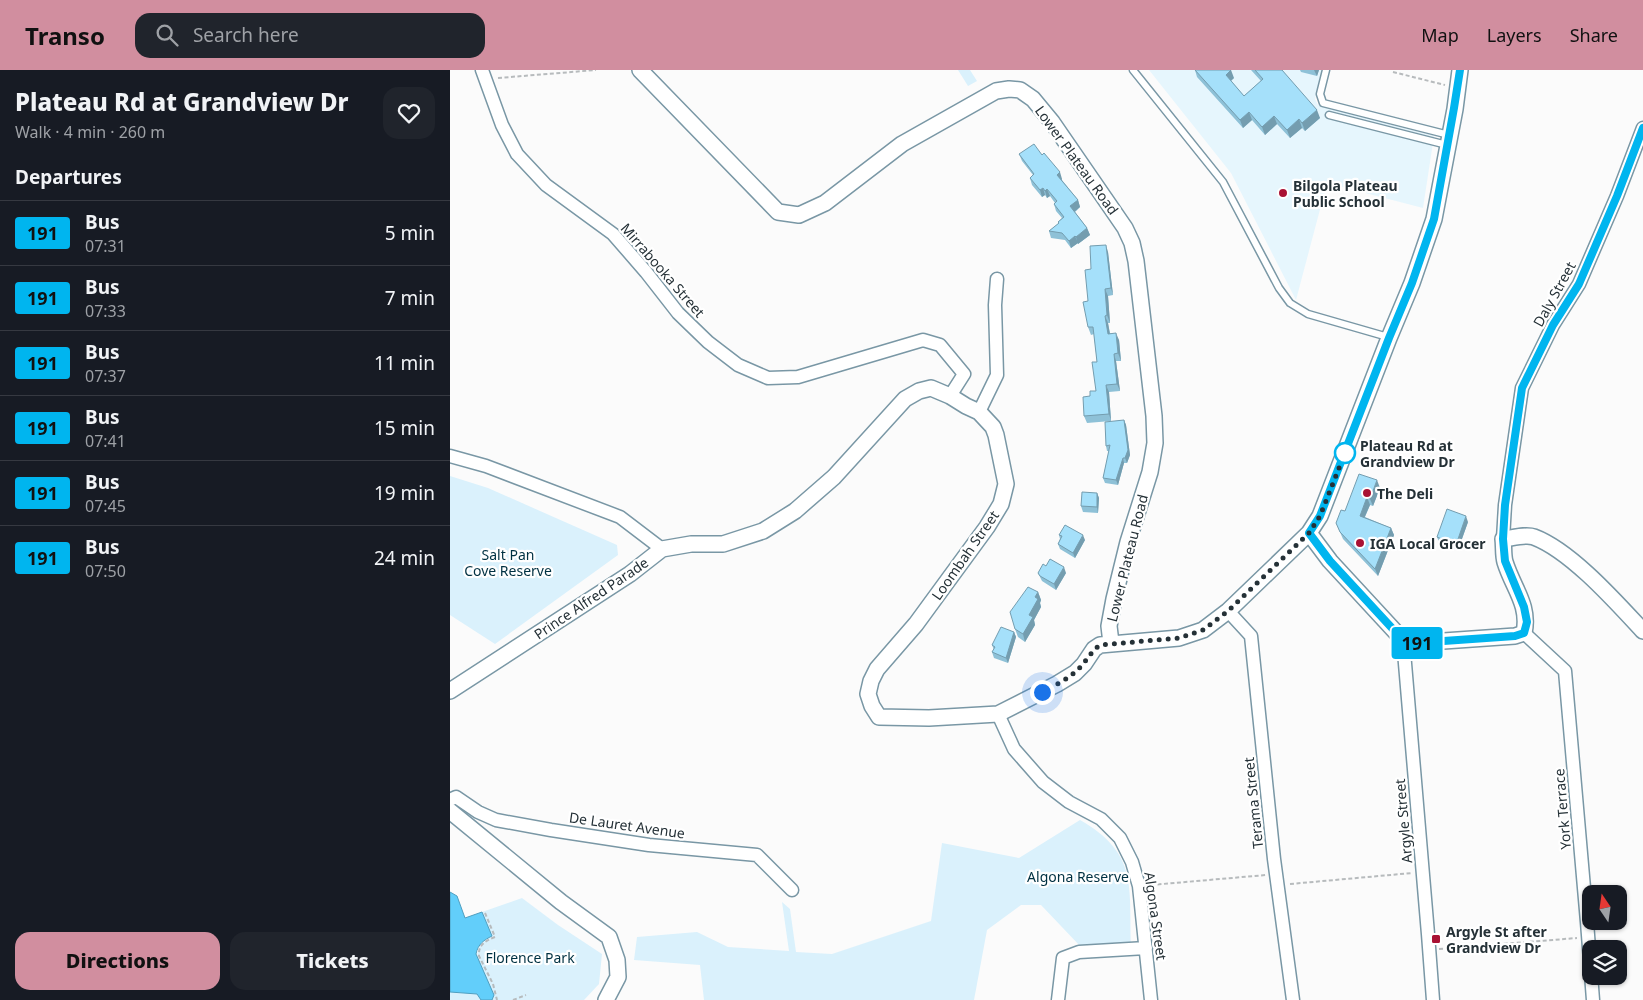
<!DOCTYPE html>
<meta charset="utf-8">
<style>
body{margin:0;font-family:"Noto Sans",sans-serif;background:#20242c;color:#f1f3f6;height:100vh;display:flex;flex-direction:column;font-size:19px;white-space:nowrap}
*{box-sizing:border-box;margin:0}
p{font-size:16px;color:#9ea1a6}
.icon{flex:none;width:28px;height:28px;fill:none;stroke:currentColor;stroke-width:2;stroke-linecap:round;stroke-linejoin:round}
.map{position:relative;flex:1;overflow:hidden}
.drawer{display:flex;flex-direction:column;background:#171b24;width:450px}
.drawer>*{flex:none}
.badge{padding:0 10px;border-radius:4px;font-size:18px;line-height:32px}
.needle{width:32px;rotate:347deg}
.fabs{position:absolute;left:1132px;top:815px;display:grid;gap:10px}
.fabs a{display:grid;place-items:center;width:45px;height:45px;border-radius:10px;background:#171b24;box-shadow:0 1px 4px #0004;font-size:25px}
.you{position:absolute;width:25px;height:25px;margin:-12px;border:4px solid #fff;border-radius:50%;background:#1a73e8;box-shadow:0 0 0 8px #1a73e833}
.map>.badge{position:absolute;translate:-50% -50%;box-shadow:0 0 0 2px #fff}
h2{padding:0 15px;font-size:19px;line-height:45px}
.round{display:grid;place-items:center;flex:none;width:52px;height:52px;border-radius:15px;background:#20242c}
.overview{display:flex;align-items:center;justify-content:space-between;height:85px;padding:0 15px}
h1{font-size:24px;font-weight:800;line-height:38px}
.button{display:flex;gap:10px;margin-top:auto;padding:10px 15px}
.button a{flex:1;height:58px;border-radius:15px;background:#d18e9f;color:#111;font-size:20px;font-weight:800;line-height:58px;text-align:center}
.button a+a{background:#20242c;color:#f1f3f6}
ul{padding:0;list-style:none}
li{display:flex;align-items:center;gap:15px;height:65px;padding:0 15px;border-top:1px solid #363941}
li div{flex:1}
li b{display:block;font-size:19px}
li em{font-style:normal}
li .badge{min-width:55px;font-weight:700;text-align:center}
header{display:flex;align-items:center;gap:30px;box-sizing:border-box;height:70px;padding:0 25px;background:#d18e9f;color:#111}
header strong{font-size:24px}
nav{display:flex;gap:28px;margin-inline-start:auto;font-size:18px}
.search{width:350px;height:45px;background:#20242c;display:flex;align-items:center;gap:12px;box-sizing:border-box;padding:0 18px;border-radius:15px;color:#9ea1a6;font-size:19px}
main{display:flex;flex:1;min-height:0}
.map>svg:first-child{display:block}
.built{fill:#e6f6fd}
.green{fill:#daf1fc}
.water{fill:#62cefa;stroke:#509fc0}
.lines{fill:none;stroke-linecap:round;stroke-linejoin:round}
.service-casing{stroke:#7997a5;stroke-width:9}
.minor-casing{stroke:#7997a5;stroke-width:15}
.tertiary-casing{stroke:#7997a5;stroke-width:18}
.path{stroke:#b7bbbd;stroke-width:2;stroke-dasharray:4 2.5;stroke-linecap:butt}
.service{stroke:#fff;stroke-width:6}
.minor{stroke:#fff;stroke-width:12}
.tertiary{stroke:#fff;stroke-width:15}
.wall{fill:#8ec1d7}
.shaded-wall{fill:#749daf}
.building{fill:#a5e0fa;stroke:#749daf}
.line-casing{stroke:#fff;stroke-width:11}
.line{stroke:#00b5ef;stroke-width:8}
.walk{stroke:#253137;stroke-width:5;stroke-dasharray:0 9}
.poi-dot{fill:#a91234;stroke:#fff;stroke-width:2}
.stop-dot{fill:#fff;stroke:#00b5ef;stroke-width:2.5}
.labels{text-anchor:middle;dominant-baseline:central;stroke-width:4.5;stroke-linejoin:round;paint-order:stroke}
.street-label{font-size:14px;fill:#253137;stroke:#fff}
.poi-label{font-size:14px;font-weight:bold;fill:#253137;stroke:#fff;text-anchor:start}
.stop-label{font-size:14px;font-weight:bold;fill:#253137;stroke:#fff;text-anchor:start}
.park-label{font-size:14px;fill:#003142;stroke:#fff}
</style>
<header>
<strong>Transo</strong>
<div class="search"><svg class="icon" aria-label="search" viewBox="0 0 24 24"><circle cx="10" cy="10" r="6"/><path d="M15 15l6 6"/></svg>Search here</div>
<nav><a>Map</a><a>Layers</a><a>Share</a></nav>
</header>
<main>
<section class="drawer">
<div class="overview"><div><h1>Plateau Rd at Grandview Dr</h1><p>Walk · 4 min · 260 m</p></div><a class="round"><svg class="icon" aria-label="heart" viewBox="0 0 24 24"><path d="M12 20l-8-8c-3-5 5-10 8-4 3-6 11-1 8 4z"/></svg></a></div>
<h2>Departures</h2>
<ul>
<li><span class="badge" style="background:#00b5ef;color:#111">191</span><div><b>Bus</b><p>07:31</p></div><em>5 min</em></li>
<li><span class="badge" style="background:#00b5ef;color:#111">191</span><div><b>Bus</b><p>07:33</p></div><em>7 min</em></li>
<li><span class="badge" style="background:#00b5ef;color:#111">191</span><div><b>Bus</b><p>07:37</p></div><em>11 min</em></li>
<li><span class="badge" style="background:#00b5ef;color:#111">191</span><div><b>Bus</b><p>07:41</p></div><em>15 min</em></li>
<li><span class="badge" style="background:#00b5ef;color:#111">191</span><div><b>Bus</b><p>07:45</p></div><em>19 min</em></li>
<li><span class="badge" style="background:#00b5ef;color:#111">191</span><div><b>Bus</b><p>07:50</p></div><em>24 min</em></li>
</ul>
<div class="button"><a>Directions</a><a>Tickets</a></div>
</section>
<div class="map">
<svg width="1193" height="930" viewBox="0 0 1193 930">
<rect width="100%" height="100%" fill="#fbfbfb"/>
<path class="built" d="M 699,0 L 872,0 L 865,29 L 868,35 L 984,66 L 973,138 L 877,113 L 846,230 L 781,103 Z"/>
<path class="green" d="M 508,0 L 520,0 L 527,11 L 518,16 Z
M 0,406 L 38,418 L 167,475 L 168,485 L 45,574 L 0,545 Z
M 630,750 C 688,783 679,816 681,875 L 631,877 L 591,835 L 571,835 L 537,860 L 524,930 L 254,930 L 250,895 L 184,890 L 187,867 L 247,862 L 278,877 L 339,881 L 332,832 L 340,839 L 346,882 L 382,884 L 481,851 L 492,773 L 569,788 Z
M 72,828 L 108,855 L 152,884 L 149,914 L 134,930 L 41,930 C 38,906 11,883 42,866 L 32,842 Z
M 0,922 L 27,924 L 31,930 L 0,930 Z"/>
<path class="water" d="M 0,822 L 7,826 L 15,848 L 32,842 L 42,866 C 34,870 28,874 26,884 L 44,925 L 42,930 L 31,930 L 27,924 L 0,922 Z"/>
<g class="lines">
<defs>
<path id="service" d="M 683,0 L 773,112 L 829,218 L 840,233 L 858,244 L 938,267
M 876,0 L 870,24 L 873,33 L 999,65
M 879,45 L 997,75"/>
<path id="minor" d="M 32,0 L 52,55 L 67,84 L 96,115 L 163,164 L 196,202 L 228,243 L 258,272 L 288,295 L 318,308 L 348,307 L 473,270 L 490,275 L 514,304 L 500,326
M 529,342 L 547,305 L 545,235 L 547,209
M 0,386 L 36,396 L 170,447 L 212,479
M 1053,469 L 1055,435 L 1072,318 L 1103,255 L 1129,214 L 1167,126 L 1193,58
M 778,541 L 801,566 L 824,789 L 843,930
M 1074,563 L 1115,601 L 1137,852 L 1143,930
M 953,570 L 978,864 L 983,930
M 548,644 L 564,679 L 593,712 L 619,732 L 651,749 L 670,768 L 682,792 L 689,816 L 701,930
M 0,730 L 6,727 L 28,742 L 46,750 L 101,760 L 199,775 L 307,785 L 342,820
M 608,930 L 613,888 L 629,882 L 696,878"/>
<path id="tertiary" d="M 190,0 L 328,142 L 349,145 L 375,133 L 452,74 L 546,21 L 559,19 L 570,20 L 583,29 L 602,52 L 675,158 L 682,173 L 686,191 L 704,346 L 705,373 L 700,402 L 678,472 L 664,529 L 659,556 L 661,573
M 859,463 L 880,491 L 953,570 L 965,573 L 1065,566 L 1074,563 C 1080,535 1063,518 1055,492 C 1053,485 1054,476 1053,469 C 1062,468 1076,464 1084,467 C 1121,481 1166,532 1193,561
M 0,621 L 180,504 L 212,479 L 241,474 L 273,474 L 313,461 L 345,441 L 384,407 L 455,329 L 469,321 L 481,318 L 500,326 L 516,336 L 529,342 L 543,357 L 546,365 L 556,414 L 551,434 L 537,457 L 466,554 L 427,599 L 421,611 L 418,624 L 422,636 L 429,647 L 479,648 L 548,644 L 607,614 L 625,603 L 634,594 L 644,579 L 650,575 L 729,568 L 753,560 L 778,541 L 859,463 L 870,446 L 939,268 L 962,213 L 984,149 L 1005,39 L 1010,0
M 0,741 L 111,832 L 159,867 L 167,890 L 168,907 L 156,930"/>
</defs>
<use href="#service" class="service-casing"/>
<use href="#minor" class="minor-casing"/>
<use href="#tertiary" class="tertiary-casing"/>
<path class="path" d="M 943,2 L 995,15
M 48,8 L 146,0
M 840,814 L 962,803
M 701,815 L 816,805
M 35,843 L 45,867 C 35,871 28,875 29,886 L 43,914 L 47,930
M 989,879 L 1127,868
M 63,930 L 76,925"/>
<use href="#service" class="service"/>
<use href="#minor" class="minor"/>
<use href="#tertiary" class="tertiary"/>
</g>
<path class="wall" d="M 745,0 L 784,8 L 781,11 L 794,26 L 811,11 L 801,0 L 832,0 L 870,48 L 855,61 L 852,58 L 840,68 L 827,54 L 815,65 L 802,50 L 793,58 L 747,7 Z
M 850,0 L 869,0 L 867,6 L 851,2 Z
M 569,84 L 612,109 L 612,110 L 628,130 L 630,137 L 625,142 L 637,158 L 640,165 L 628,174 L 628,173 L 621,178 L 615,170 L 601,168 L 599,161 L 608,154 L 608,152 L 612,148 L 606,141 L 604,134 L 605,133 L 600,126 L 597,128 L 595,125 L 592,127 L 582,115 L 580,108 L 583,105 L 572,91 Z
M 658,182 L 663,225 L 658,226 L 660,253 L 658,253 L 660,263 L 669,270 L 671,291 L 666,291 L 670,321 L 659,322 L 661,351 L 637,353 L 634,346 L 640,326 L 646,321 L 647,292 L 644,264 L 641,265 L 638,257 L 638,231 Z
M 674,350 L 676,355 L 680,385 L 677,393 L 674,393 L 668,415 L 655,413 L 653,408 L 659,381 L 657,381 L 656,376 Z
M 930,418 L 923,436 L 920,435 L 915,447 L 941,458 L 944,465 L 928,506 L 893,469 L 886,453 L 895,441 Z
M 647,423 L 649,428 L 648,443 L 633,442 L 631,436 Z
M 1018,452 L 1008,480 L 989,472 L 987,467 Z
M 609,465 L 635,470 L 625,488 L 610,479 L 608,474 L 610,469 Z
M 588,503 L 616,503 L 606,520 L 592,511 Z
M 588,522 L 591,530 L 590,533 L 591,537 L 584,550 L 585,555 L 575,572 L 568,567 L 565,559 Z
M 564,562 L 566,567 L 558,593 L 544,588 L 542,582 L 544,580 L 542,575 Z"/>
<path class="shaded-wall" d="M 781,0 L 784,8 L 778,13 L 776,5 Z
M 864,0 L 869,0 L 867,6 Z
M 867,40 L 870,48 L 855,61 L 852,53 Z
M 799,42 L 802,50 L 793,58 L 790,50 Z
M 824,46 L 827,54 L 815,65 L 812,57 Z
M 849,49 L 852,58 L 840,68 L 837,60 Z
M 610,102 L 612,109 L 610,112 L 607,105 Z
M 593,118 L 595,125 L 592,127 L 590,120 Z
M 597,119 L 600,126 L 597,128 L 595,121 Z
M 628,130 L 630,137 L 623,143 L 620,136 Z
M 637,158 L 640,165 L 628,174 L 626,167 Z
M 625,166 L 628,173 L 621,178 L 619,171 Z
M 656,175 L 658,182 L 663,225 L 661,218 Z
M 655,219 L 658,226 L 660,253 L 657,245 Z
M 655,246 L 658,253 L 661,271 L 658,264 Z
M 666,263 L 669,270 L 671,291 L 668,283 Z
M 664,284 L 666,291 L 670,321 L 667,314 Z
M 656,315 L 659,322 L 661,351 L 659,344 Z
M 674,350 L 676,355 L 680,385 L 677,393 L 675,388 Z
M 673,388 L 674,393 L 668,415 L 666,410 Z
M 927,410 L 930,418 L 923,436 L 920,429 Z
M 647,423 L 649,428 L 648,443 L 647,437 Z
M 917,427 L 920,435 L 912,453 L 910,446 Z
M 1016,446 L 1018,452 L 1008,480 L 1006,475 Z
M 941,458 L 944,465 L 928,506 L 925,499 Z
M 633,465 L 635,470 L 625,488 L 623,483 Z
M 614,497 L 616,503 L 606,520 L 604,514 Z
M 588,522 L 591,530 L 590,533 L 591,537 L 584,550 L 585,555 L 575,572 L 573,564 L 585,527 Z
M 564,562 L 566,567 L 558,593 L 556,588 Z"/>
<path class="building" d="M 745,0 L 781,0 L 776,5 L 794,26 L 813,9 L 805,0 L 832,0 L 867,40 L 852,53 L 849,49 L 837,60 L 824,46 L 812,57 L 799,42 L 790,50 Z
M 584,74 L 592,85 L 594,83 L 610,102 L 607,105 L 628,130 L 620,136 L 637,158 L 626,167 L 625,166 L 619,171 L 612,163 L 599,161 L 609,153 L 608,152 L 614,147 L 604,134 L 607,131 L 597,119 L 595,121 L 593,118 L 590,120 L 580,108 L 584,104 L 569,84 Z
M 656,175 L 661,218 L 655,219 L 657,245 L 655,246 L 658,264 L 666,263 L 668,283 L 664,284 L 667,314 L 656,315 L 659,344 L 634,346 L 633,327 L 640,326 L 640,321 L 646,321 L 642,292 L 647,292 L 643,257 L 638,257 L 633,232 L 638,231 L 635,200 L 641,199 L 640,176 Z
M 674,350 L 678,380 L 675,388 L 673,388 L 666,410 L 653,408 L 660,375 L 656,376 L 655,352 Z
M 909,404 L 927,410 L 920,429 L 917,427 L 910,446 L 941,458 L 925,499 L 890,462 L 886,453 L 891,440 L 895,441 Z
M 632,422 L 647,423 L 647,437 L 631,436 Z
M 997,439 L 1016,446 L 1006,475 L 987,467 Z
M 615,455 L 633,465 L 623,483 L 608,474 L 612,466 L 609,465 Z
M 600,489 L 614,497 L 604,514 L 590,506 L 588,503 L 593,494 L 596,496 Z
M 578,517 L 588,522 L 585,527 L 588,529 L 579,545 L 583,547 L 573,564 L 565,559 L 560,542 Z
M 551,557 L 564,562 L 556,588 L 542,582 L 545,577 L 542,575 Z"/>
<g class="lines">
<defs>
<path id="line" d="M 1010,0 L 1004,38 L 984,149 L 962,213 L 939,268 L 870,446 L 859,463 L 880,491 L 953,570 L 965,573 L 1065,566 L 1074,563 L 1077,552 L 1074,537 L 1055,491 L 1053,469 L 1055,435 L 1072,318 L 1103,255 L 1129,214 L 1167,126 L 1193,58"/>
</defs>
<use href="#line" class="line-casing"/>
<use href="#line" class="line"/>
<path class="walk" d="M 592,622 C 603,616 617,610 626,601 C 636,593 640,582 650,575 L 729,568 L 753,560 L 778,541 L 859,463 L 870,446 L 895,383"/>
</g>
<g class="poi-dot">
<circle cx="833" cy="123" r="5"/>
<circle cx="917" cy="423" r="5"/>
<circle cx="910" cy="473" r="5"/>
<rect x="981" y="864" width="10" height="10" rx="2.5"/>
</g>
<circle class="stop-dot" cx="895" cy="383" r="10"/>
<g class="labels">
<g class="street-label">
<text transform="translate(627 90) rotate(54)">Lower Plateau Road</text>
<text transform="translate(213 200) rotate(49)">Mirrabooka Street</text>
<text transform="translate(1104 224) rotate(-61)">Daly Street</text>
<text transform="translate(515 485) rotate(-55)">Loombah Street</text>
<text transform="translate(677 488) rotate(-76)">Lower Plateau Road</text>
<text transform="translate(141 528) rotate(-34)">Prince Alfred Parade</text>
<text transform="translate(803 733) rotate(-96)">Terama Street</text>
<text transform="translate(1112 739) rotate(-95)">York Terrace</text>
<text transform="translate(953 751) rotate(-95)">Argyle Street</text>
<text transform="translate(177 755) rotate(8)">De Lauret Avenue</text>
<text transform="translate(706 846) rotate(82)">Algona Street</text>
</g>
<g class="poi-label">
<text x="843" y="115">Bilgola Plateau<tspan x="843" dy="16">Public School</tspan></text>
<text x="927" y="423">The Deli</text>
<text x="920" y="473">IGA Local Grocer</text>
<text x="996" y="861">Argyle St after<tspan x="996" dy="16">Grandview Dr</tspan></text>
</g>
<g class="stop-label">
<text x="910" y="375">Plateau Rd at<tspan x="910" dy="16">Grandview Dr</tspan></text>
</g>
<g class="park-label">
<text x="58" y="484">Salt Pan<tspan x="58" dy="16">Cove Reserve</tspan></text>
<text x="628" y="806">Algona Reserve</text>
<text x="80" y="887">Florence Park</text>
</g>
</g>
</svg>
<div class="fabs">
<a><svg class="needle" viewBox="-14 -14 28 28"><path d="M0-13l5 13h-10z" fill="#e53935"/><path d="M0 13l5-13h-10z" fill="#9ea1a6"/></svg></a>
<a><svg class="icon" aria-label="layers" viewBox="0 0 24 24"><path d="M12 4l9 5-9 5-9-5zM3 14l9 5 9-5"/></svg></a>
</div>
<div class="you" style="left:592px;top:622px"></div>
<b class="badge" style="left:967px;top:573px;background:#00b5ef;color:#111">191</b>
</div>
</main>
